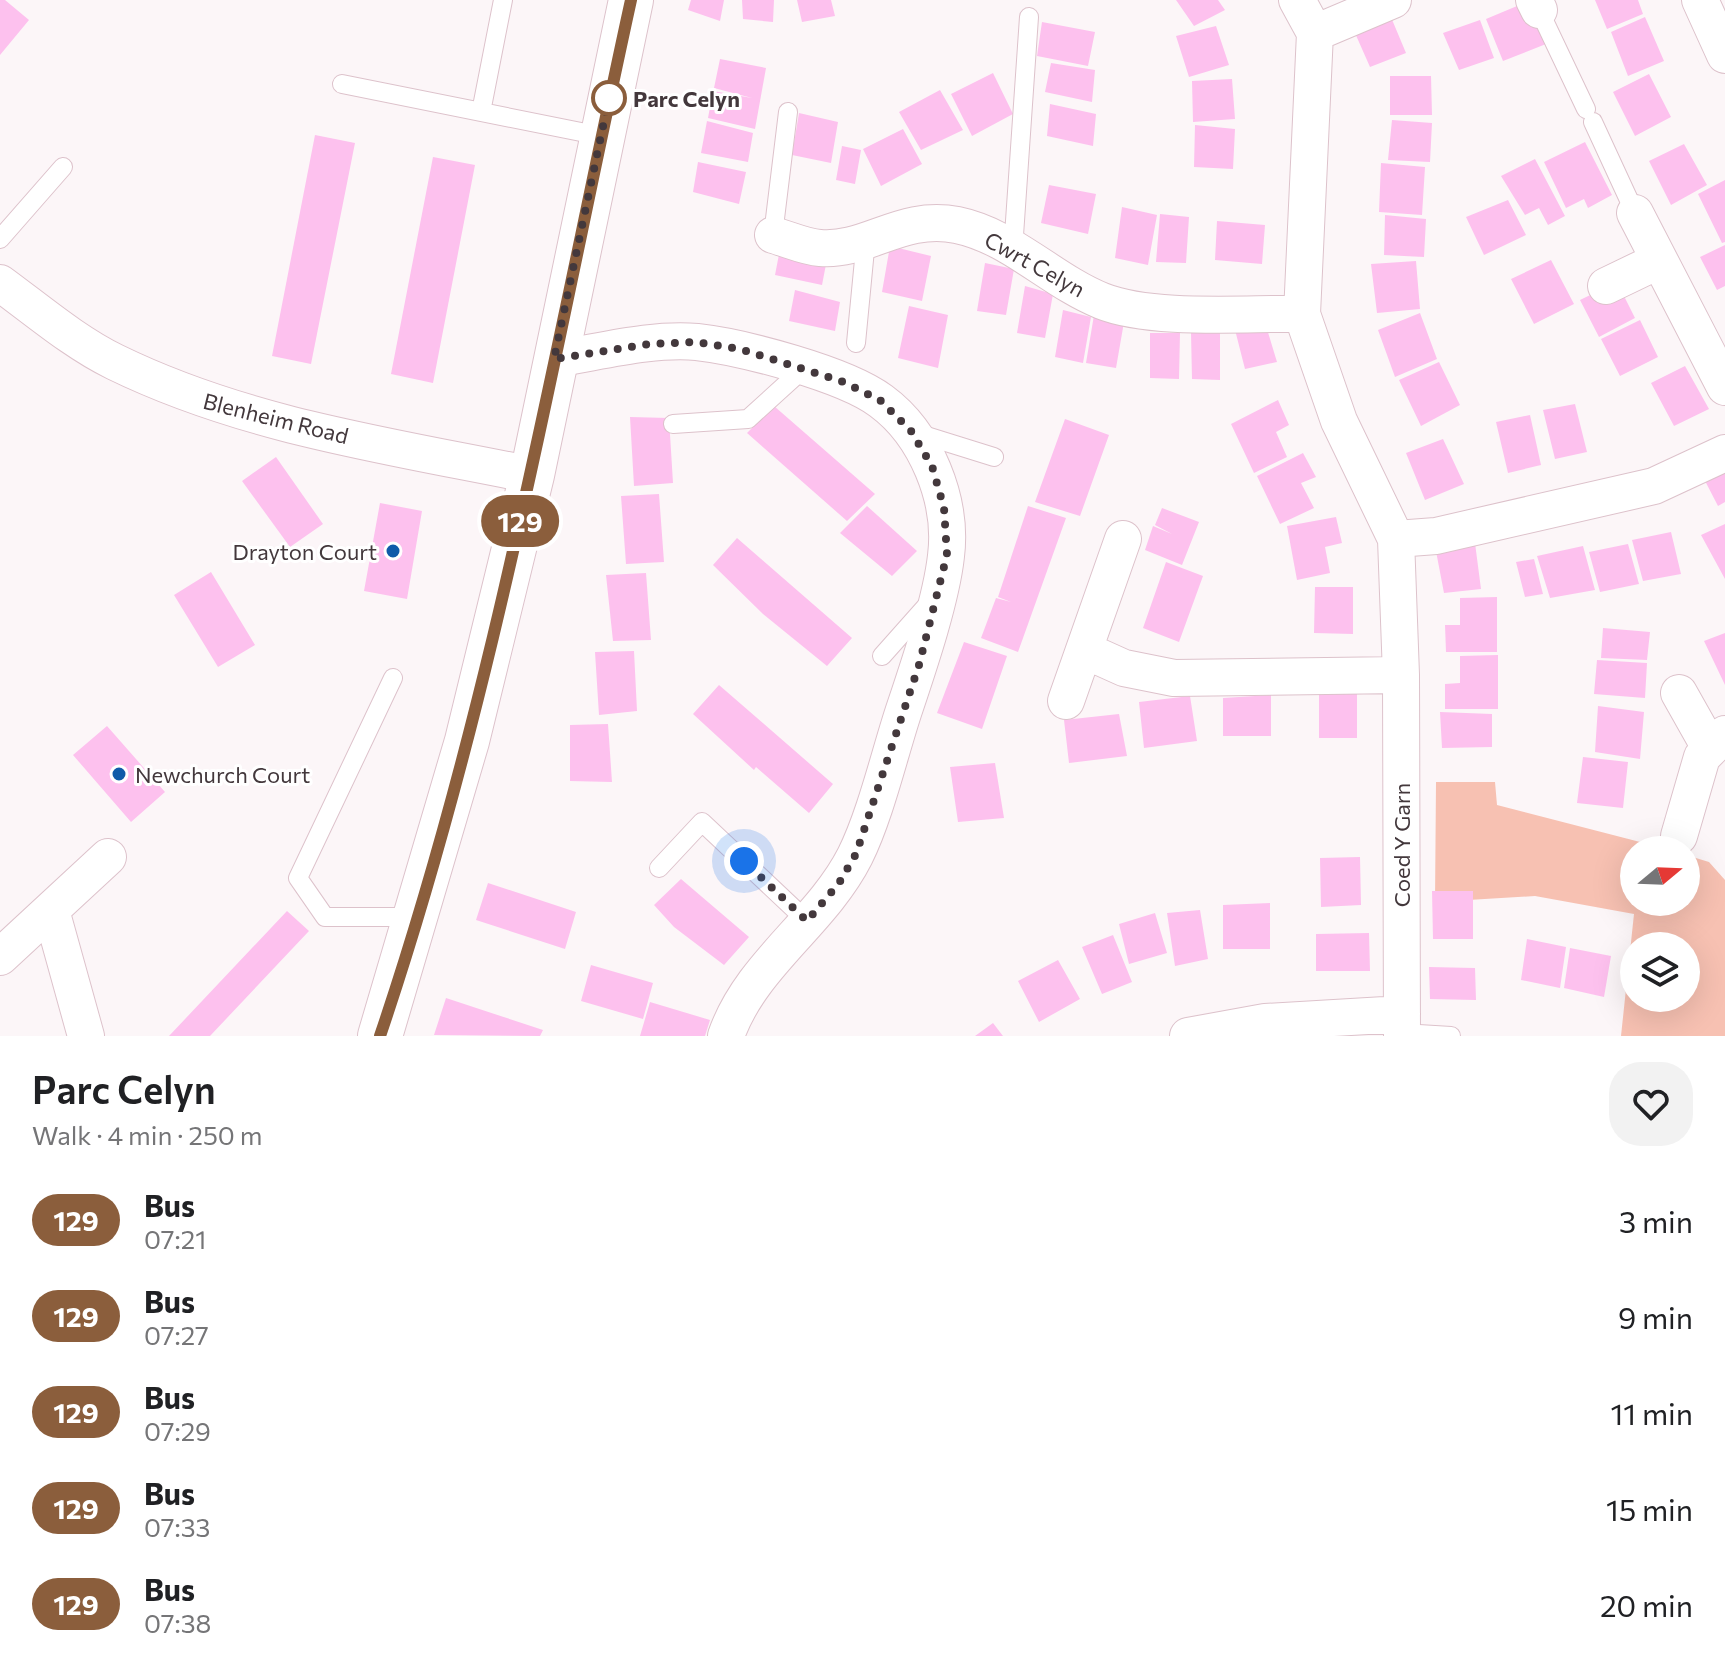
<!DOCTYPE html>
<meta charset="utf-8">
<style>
body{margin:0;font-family:Commissioner,sans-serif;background:#f2f2f2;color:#202124;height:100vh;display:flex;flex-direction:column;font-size:30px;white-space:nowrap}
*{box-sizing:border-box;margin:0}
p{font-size:26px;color:#757577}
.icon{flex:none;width:44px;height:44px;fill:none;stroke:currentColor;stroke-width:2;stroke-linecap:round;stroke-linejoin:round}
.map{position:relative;height:1036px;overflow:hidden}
.drawer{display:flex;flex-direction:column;background:#fff;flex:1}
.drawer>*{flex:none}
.badge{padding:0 16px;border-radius:26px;font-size:28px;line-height:52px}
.needle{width:52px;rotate:71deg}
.fabs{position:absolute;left:1620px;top:836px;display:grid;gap:16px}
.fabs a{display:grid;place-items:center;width:80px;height:80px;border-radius:50%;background:#fff;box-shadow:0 8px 32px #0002;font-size:40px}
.you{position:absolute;width:40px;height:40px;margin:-20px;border:6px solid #fff;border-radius:50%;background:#1a73e8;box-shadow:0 0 0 12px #1a73e833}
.map>.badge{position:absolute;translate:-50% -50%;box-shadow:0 0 0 4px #fff}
.round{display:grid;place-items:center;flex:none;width:84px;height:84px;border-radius:32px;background:#f2f2f2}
.head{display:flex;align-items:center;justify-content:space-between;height:136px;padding:0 32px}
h1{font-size:38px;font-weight:600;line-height:60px}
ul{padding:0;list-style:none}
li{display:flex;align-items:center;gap:24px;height:96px;padding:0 32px}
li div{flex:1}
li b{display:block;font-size:30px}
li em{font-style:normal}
li .badge{min-width:88px;font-weight:700;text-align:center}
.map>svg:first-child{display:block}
.green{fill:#f7c1b2;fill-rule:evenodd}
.building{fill:#fdc1ee}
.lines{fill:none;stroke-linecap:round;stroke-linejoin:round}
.lane-casing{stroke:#ddc2cb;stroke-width:20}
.street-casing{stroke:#ddc2cb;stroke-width:38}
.secondary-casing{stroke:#ddc2cb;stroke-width:46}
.lane{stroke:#fff;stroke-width:18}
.street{stroke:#fff;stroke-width:36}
.secondary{stroke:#fff;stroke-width:44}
.line-casing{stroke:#fff;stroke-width:18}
.line{stroke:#8b5e3c;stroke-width:12}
.walk{stroke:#43383c;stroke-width:8;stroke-dasharray:0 14.4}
.stop-dot{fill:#fff;stroke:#8b5e3c;stroke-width:4}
.poi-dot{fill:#0f5aa9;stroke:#fff;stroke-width:3}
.labels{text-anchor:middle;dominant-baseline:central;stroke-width:6;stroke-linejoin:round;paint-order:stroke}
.stop-label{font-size:22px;font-weight:bold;fill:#43383c;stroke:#fff;text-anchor:start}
.street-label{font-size:22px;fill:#43383c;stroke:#fff}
.poi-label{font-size:22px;fill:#43383c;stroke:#fff;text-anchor:end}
</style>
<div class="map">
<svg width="1725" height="1036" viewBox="0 0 1725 1036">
<rect width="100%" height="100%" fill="#fcf6f8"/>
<path class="green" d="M 1436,782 L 1495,782 L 1497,805 L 1671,850 L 1634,850 L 1634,902 L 1686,902 L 1686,855 L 1709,862 L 1725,880 L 1725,1036 L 1621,1036 L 1634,914 L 1535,896 L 1435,902 ZM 1634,946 L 1686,946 L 1686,998 L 1634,998 Z"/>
<path class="building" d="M 0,0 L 5,0 L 29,20 L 0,55 Z
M 691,0 L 724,0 L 720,21 L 688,10 Z
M 742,0 L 774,0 L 773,22 L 743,19 Z
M 797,0 L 831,0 L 835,16 L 802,22 Z
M 1176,0 L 1218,0 L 1225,10 L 1194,26 Z
M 1595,0 L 1638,0 L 1643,14 L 1607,29 Z
M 1529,1 L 1546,44 L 1503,61 L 1486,19 Z
M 1388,10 L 1406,53 L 1370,67 L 1351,24 Z
M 1645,17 L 1664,61 L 1628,76 L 1611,32 Z
M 1480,20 L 1494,58 L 1459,70 L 1443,33 Z
M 1042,22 L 1095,32 L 1088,66 L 1037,56 Z
M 1216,26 L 1229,65 L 1189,77 L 1176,36 Z
M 720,59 L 766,68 L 755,129 L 708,118 L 713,91 L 752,98 L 714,88 Z
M 1051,63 L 1095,70 L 1092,102 L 1045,92 Z
M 993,73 L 1013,114 L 972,136 L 951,94 Z
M 1649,74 L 1671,117 L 1635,136 L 1613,92 Z
M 1390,76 L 1431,76 L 1432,115 L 1390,115 Z
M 1232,79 L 1235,119 L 1193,122 L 1192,81 Z
M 940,90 L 963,130 L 921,150 L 899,112 Z
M 1050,104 L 1096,114 L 1093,146 L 1047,136 Z
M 799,113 L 838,122 L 831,163 L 792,155 Z
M 1392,120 L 1432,123 L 1430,162 L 1388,160 Z
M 707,121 L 753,133 L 748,162 L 701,153 Z
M 1195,125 L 1235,129 L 1233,169 L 1194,167 Z
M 903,129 L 922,164 L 881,186 L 863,149 Z
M 315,135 L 355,143 L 311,364 L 272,356 Z
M 1585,142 L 1612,195 L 1588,208 L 1584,199 L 1566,208 L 1544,162 Z
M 1684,144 L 1707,185 L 1671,205 L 1649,161 Z
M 842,146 L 861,150 L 855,184 L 836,180 Z
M 433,157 L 475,165 L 433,383 L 391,374 Z
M 1535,159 L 1565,216 L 1548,225 L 1539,208 L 1525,215 L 1501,176 Z
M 698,162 L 746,172 L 739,204 L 693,192 Z
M 1381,163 L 1425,167 L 1422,215 L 1379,212 Z
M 1725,180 L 1725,242 L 1722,243 L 1698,194 Z
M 1049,185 L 1096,194 L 1088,234 L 1041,223 Z
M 1508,200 L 1526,235 L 1484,255 L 1466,217 Z
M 1122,207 L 1157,215 L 1148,265 L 1115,258 Z
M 1160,214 L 1189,217 L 1186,263 L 1156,262 Z
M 1385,215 L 1426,219 L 1424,257 L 1384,255 Z
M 1217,221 L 1265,225 L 1262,264 L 1215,260 Z
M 781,244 L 828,254 L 822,285 L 775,275 Z
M 1725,245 L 1725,286 L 1717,290 L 1700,257 Z
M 890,246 L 931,256 L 922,301 L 882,292 Z
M 1551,260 L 1574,304 L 1534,324 L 1511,279 Z
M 1416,261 L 1420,309 L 1377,313 L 1371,264 Z
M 985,263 L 1014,269 L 1006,315 L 977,311 Z
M 1617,282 L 1635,318 L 1599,337 L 1580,300 Z
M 1025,286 L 1053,294 L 1045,338 L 1017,333 Z
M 795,290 L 840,302 L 835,331 L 789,321 Z
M 909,306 L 948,315 L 938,368 L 898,358 Z
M 1063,310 L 1091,317 L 1083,363 L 1055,357 Z
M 1420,313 L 1437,359 L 1395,377 L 1378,330 Z
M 1094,315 L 1124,322 L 1116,368 L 1086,363 Z
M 1263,316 L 1277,362 L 1245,369 L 1233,322 Z
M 1640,320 L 1658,357 L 1620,376 L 1601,339 Z
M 1150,333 L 1180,333 L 1179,379 L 1150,378 Z
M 1191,333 L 1220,333 L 1220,380 L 1192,379 Z
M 1439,362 L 1460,405 L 1421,426 L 1399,380 Z
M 1685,366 L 1709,409 L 1674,426 L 1651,383 Z
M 1278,400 L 1289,425 L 1276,432 L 1287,457 L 1254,473 L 1231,424 Z
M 1575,404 L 1587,452 L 1555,459 L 1543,410 Z
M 774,406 L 875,494 L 847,521 L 747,433 Z
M 1530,415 L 1541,465 L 1508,473 L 1496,422 Z
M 630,417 L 669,418 L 673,483 L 634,486 Z
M 1065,419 L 1109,435 L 1080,516 L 1035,502 Z
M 1443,439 L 1464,484 L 1425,500 L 1406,453 Z
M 1303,453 L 1316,477 L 1301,483 L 1314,508 L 1280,524 L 1257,476 Z
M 276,457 L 323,524 L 290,547 L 242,481 Z
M 1725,465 L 1725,502 L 1718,506 L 1703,477 Z
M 659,494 L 664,562 L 626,564 L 621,496 Z
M 380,503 L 422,511 L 407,599 L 364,591 Z
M 867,506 L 917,551 L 892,576 L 840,533 Z
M 1028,506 L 1066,518 L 1018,652 L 981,638 L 996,598 L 1011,602 L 998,597 Z
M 1162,508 L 1199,522 L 1182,565 L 1145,550 L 1153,526 L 1172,534 L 1155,525 Z
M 1336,517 L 1342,543 L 1325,547 L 1330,573 L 1297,580 L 1287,526 Z
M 1725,524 L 1725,579 L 1701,535 Z
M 1671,532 L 1681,574 L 1643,581 L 1632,540 Z
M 737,538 L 852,638 L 827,666 L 763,614 L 713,565 Z
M 1475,543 L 1481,589 L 1444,593 L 1435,546 Z
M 1628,544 L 1639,584 L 1600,592 L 1589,552 Z
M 1583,546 L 1595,590 L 1550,598 L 1537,556 Z
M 1534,559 L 1543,594 L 1525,597 L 1516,562 Z
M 1166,562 L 1203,576 L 1179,642 L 1143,628 Z
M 211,572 L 255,645 L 218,667 L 174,595 Z
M 646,573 L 651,640 L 613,641 L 606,575 Z
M 1315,587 L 1353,587 L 1353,634 L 1314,633 Z
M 1497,597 L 1497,652 L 1446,652 L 1445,625 L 1460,625 L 1460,598 Z
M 1603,628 L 1650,632 L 1647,660 L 1601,658 Z
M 1725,633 L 1725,685 L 1704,641 Z
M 964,642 L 1007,656 L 982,729 L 937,713 Z
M 634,651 L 637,711 L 599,715 L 595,652 Z
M 1498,655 L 1498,709 L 1445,709 L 1445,684 L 1460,683 L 1460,656 Z
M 1597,660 L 1647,663 L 1645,698 L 1594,694 Z
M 719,685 L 833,784 L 809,813 L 756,767 L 754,770 L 693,714 Z
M 1357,690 L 1357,738 L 1319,738 L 1319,693 Z
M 1271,695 L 1271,736 L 1223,736 L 1223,698 Z
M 1190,696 L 1197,741 L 1144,748 L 1139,702 Z
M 1598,706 L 1644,712 L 1640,759 L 1595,752 Z
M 1440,712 L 1492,714 L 1492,747 L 1442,748 Z
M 1119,714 L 1127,756 L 1069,763 L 1064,720 Z
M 608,724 L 612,782 L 570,781 L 570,725 Z
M 107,726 L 165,792 L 131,822 L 73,755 Z
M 1583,757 L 1628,762 L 1623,808 L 1577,803 Z
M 995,763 L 1004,818 L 958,822 L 950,767 Z
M 1360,857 L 1361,905 L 1321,907 L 1320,858 Z
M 681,879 L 749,937 L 724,965 L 674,927 L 654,905 Z
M 488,883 L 576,912 L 565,949 L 476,920 Z
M 1432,891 L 1473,891 L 1473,939 L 1433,939 Z
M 1270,903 L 1270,949 L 1223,949 L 1223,905 Z
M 1200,910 L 1208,959 L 1175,966 L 1167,913 Z
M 287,911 L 309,931 L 210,1036 L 169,1036 Z
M 1155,913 L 1167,953 L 1129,964 L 1119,924 Z
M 1369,933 L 1370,971 L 1316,971 L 1316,934 Z
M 1113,935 L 1132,982 L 1102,994 L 1082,947 Z
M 1527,939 L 1566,947 L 1560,988 L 1521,980 Z
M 1570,948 L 1611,956 L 1604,997 L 1564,988 Z
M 1058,960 L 1080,999 L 1039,1022 L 1018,981 Z
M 591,965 L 653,983 L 643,1019 L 581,1001 Z
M 1429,967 L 1475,968 L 1476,1000 L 1430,999 Z
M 446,998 L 543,1030 L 540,1036 L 434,1035 Z
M 650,1002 L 710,1020 L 705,1036 L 640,1036 Z
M 993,1023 L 1003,1036 L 975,1036 Z"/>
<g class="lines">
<defs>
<path id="lane" d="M 1539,10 L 1586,109
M 342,84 L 601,136
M 481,112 L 503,0
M 1593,122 L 1635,213
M 773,235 L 788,112
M 0,239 L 63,167
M 1013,250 L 1029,17
M 856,343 L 866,239
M 673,424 L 748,419 L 803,369
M 917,433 L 994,457
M 882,656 L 930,602
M 393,678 L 298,878 L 325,917 L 417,917
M 659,868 L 702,822 L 807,921
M 1402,1033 L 1451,1036"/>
<path id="street" d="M 1297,0 L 1315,33 L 1302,314 L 1339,421 L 1396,539 L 1401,675 L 1402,1036
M 1534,0 L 1539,10
M 1700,0 L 1725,55
M 1315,33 L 1393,0
M 1635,213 L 1725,387
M 773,235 C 788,239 805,247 820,248 C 867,252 901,214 957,225 C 1011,236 1052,281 1102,301 C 1152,321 1246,313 1302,314
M 0,283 C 37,310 74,342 115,362 C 246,426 390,446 532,475
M 1606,286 L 1658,261
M 554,359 C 600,352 651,338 697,342 C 742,347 845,374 881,401 C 926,434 953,500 946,556 C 941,601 918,668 903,713 C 889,756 875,816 855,856 C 821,923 751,964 726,1036
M 1396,539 L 1436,536 L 1654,486 L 1725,453
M 1084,650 L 1124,668 L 1174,678 L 1401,675
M 1679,693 L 1710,748
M 1066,701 L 1123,539
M 1679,836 L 1702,757 L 1725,734
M 51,910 L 86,1036
M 0,957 L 108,857
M 1188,1036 L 1265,1022 L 1402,1014"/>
<path id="secondary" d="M 380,1036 L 467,741 L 532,475 L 631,0"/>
</defs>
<use href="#lane" class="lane-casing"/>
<use href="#street" class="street-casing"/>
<use href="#secondary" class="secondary-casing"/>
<use href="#lane" class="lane"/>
<use href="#street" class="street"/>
<use href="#secondary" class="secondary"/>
</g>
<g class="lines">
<defs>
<path id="line" d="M 380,1036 C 494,699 555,347 631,0"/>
</defs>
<use href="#line" class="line-casing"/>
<use href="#line" class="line"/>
<path class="walk" d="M 609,98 L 554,359 L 650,344 L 695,342 L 740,349 L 841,381 L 880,400 L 911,431 L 932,466 L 944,508 L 947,555 L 919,665 L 856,854 L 839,883 L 807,921 L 744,861"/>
</g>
<circle class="stop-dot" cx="609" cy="98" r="16"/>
<g class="poi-dot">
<circle cx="393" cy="551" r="8"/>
<circle cx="119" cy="774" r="8"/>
</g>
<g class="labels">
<g class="stop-label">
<text x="633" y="98">Parc Celyn</text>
</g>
<g class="street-label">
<text transform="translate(1035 264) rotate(29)">Cwrt Celyn</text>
<text transform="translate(276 418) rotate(14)">Blenheim Road</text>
<text transform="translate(1401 845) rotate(-90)">Coed Y Garn</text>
</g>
<g class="poi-label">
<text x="377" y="551">Drayton Court</text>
<text x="135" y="774" text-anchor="start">Newchurch Court</text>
</g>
</g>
</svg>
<div class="fabs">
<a><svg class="needle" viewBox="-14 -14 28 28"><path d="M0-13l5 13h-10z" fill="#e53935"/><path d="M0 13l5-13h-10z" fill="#757577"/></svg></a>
<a><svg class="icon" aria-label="layers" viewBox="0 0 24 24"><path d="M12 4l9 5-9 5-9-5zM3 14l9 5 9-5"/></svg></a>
</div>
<div class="you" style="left:744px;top:861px"></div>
<b class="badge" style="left:520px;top:521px;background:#8b5e3c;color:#fff">129</b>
</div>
<section class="drawer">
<div class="head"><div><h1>Parc Celyn</h1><p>Walk · 4 min · 250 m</p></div><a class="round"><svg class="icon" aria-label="heart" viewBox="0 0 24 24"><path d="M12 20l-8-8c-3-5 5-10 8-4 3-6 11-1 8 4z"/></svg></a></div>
<ul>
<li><span class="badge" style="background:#8b5e3c;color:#fff">129</span><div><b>Bus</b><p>07:21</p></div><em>3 min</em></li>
<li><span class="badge" style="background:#8b5e3c;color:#fff">129</span><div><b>Bus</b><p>07:27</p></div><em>9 min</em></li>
<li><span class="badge" style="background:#8b5e3c;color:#fff">129</span><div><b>Bus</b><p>07:29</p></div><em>11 min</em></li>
<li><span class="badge" style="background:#8b5e3c;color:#fff">129</span><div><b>Bus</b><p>07:33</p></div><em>15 min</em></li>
<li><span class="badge" style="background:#8b5e3c;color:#fff">129</span><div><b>Bus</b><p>07:38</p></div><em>20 min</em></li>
</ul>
</section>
